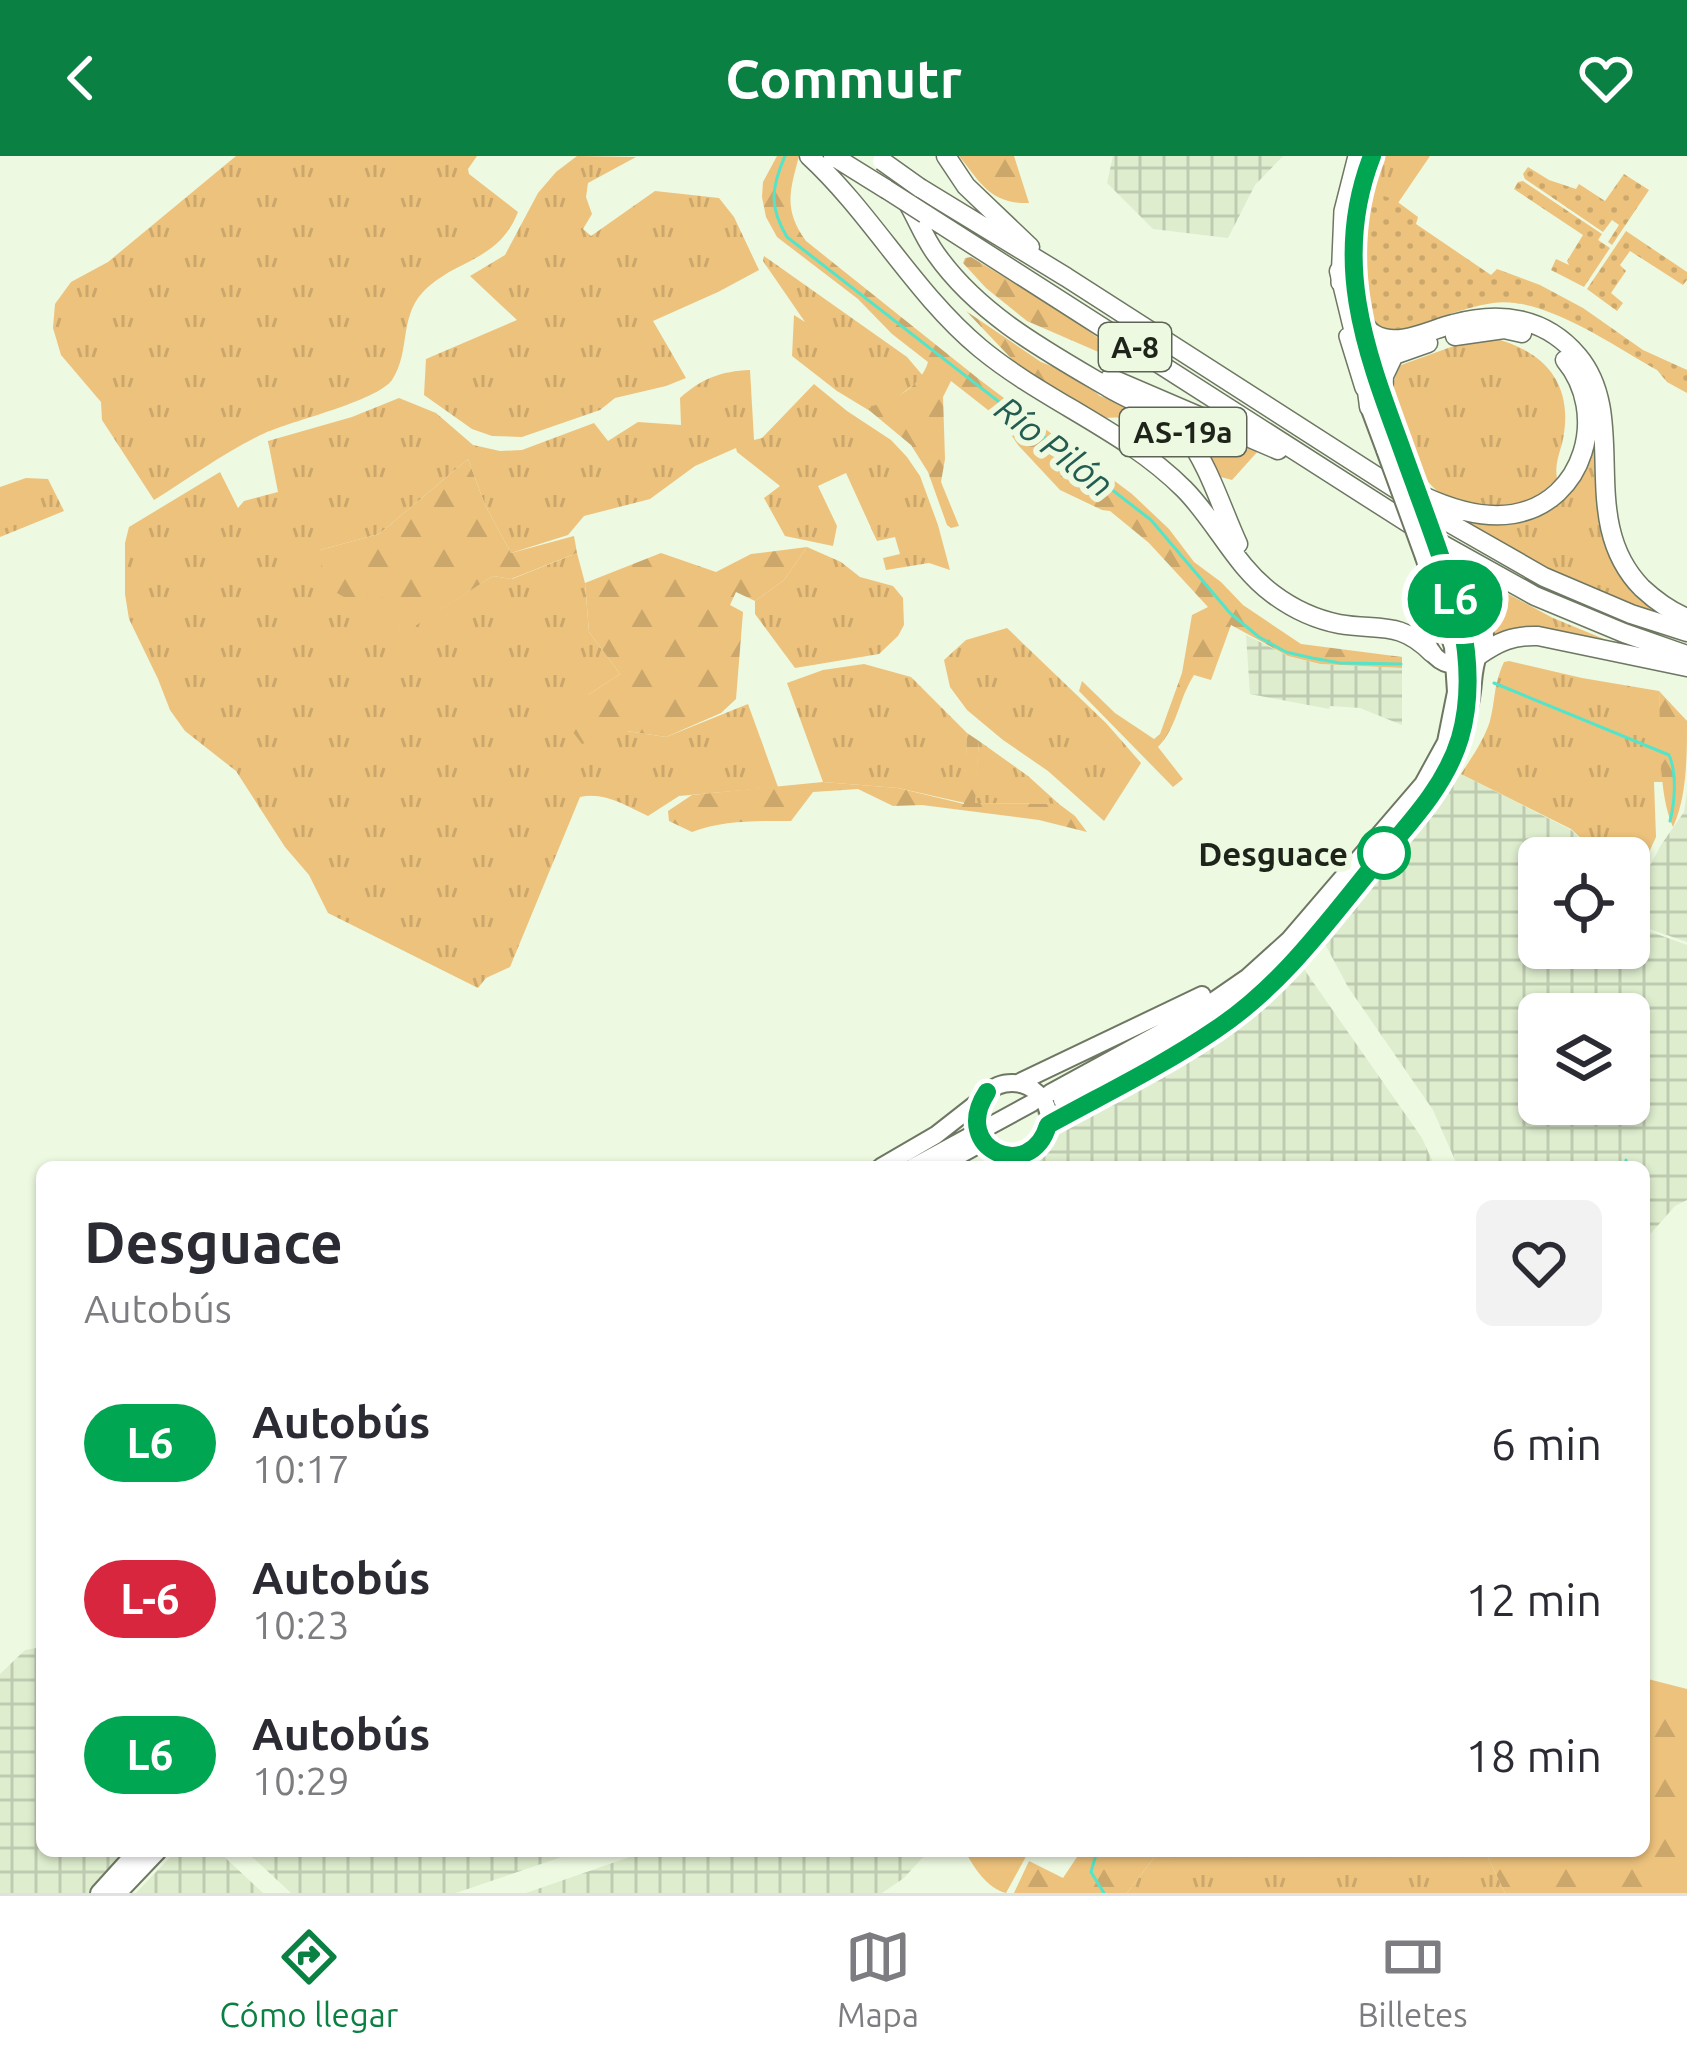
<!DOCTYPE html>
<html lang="es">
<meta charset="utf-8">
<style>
body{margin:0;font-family:Ubuntu,sans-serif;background:#f2f2f3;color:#2b2b33;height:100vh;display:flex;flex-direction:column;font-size:45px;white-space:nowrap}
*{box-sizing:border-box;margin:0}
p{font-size:39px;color:#7c7c81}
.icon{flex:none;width:66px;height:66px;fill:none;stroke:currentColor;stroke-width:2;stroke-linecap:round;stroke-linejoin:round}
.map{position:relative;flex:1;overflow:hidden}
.details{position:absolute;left:36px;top:1005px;width:1614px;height:696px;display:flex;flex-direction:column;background:#fff;border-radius:18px;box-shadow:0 3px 9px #0004}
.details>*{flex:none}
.badge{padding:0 24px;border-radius:39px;font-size:42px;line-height:78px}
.buttons{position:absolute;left:1518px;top:681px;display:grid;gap:24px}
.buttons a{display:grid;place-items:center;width:132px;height:132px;border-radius:18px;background:#fff;box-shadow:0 3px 9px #0004;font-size:60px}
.map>.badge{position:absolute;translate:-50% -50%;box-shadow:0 0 0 6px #fff}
.round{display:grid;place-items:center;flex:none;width:126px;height:126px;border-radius:18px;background:#f2f2f3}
.summary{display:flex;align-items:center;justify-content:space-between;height:204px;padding:0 48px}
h1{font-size:57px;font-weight:600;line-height:90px}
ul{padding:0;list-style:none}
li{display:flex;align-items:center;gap:36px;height:156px;padding:0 48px}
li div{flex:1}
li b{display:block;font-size:45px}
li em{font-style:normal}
li .badge{min-width:132px;font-weight:700;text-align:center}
header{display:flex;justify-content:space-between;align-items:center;height:156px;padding:0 48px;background:#0b8043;color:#fff;font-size:54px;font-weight:600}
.tab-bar{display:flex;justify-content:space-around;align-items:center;height:168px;border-top:3px solid #e1e1e2;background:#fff;font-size:33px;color:#7c7c81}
.tab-bar a{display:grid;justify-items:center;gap:6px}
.tab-bar .current{color:#0b8043}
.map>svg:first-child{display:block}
.industrial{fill:url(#industrial-grid);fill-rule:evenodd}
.grass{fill:url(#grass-tufts)}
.forest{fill:url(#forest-firs)}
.park{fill:url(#park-dots)}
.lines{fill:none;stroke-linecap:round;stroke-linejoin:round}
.stream{stroke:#54e4c9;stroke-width:3}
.trunk-tunnel{stroke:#c4ceb9;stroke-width:16;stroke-dasharray:16 8;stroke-linecap:butt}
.primary-casing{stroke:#6d7762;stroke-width:18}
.trunk-casing{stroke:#6d7762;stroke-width:20}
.motorway-casing{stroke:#6d7762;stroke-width:21}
.primary{stroke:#fff;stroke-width:15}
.trunk{stroke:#fff;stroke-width:16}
.motorway{stroke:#fff;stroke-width:18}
.trunk-bridge-casing{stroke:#6d7762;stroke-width:20;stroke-linecap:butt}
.motorway-bridge-casing{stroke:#6d7762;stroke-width:21;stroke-linecap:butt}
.trunk-bridge{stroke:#fff;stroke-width:16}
.motorway-bridge{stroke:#fff;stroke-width:18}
.line-casing{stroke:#fff;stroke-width:27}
.line{stroke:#00a651;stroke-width:18}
.stop-dot{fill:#fff;stroke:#00a651;stroke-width:6}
.labels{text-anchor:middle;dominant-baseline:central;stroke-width:12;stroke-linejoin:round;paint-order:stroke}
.shield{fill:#edf9e1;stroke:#5d6456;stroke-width:3}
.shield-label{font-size:30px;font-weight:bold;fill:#1f241b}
.stop-label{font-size:33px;font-weight:bold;fill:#1f241b;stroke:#edf9e1;text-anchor:end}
.water-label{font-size:36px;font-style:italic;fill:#235d52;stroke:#edf9e1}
</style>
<header><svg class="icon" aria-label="back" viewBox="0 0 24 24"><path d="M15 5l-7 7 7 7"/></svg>Commutr<svg class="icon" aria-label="heart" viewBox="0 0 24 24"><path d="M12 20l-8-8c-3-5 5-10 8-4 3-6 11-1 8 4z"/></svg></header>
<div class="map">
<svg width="1687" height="1737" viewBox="0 0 1687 1737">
<defs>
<pattern id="industrial-grid" width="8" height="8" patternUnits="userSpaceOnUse" patternTransform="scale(3)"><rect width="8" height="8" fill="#deedce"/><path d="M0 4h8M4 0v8" fill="none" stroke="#becbb0"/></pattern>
<pattern id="grass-tufts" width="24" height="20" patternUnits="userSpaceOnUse" patternTransform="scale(3)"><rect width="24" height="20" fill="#edc27d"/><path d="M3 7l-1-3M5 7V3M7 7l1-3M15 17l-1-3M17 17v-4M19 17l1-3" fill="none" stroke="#cba76b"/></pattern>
<pattern id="forest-firs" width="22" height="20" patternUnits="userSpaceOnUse" patternTransform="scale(3)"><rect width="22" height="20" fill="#edc27d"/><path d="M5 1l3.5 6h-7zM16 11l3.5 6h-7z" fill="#cba76b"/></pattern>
<pattern id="park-dots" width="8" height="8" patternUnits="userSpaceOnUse" patternTransform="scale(3)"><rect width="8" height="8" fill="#edc27d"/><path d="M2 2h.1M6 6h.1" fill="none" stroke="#cba76b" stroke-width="1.8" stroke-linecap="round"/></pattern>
</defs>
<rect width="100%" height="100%" fill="#edf9e1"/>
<path class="industrial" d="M 1113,0 L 1283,0 L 1255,29 L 1228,82 L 1153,73 L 1107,27 Z
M 1246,479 L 1288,500 L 1319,508 L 1402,512 L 1402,569 L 1360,552 L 1330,550 L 1329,553 L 1250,538 Z
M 1461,618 L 1571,674 L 1603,702 L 1539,702 L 1539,792 L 1629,792 L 1629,768 L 1687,789 L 1687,1044 L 1675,1050 L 1644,1085 L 1644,1011 L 1458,1011 L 1433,954 L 1348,831 L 1325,788 L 1432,658 ZM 1539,858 L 1629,858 L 1629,948 L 1539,948 Z
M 1687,636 L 1687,786 L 1629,766 L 1629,739 L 1643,723 L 1661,689 L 1684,656 Z
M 1299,806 L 1422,982 L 1435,1011 L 1012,1011 L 1048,993 L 1061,970 L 1216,878 L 1261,843 Z
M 42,1491 L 42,1695 L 129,1695 L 90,1737 L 0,1737 L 0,1518 L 25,1494 Z
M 176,1695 L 218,1695 L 263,1737 L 136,1737 Z
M 246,1695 L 579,1695 L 456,1737 L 291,1737 Z
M 647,1695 L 924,1695 L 923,1701 L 904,1722 L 882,1737 L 526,1737 Z"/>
<path class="grass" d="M 236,0 L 477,0 L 468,13 L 469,18 L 518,56 C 499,104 461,102 428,131 C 397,158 412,194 392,224 C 377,245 291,265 265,277 C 226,295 190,322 154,344 L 102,264 L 101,246 L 61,199 L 53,172 L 55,148 L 71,126 L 108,106 Z
M 577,0 L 636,1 L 588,27 L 586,41 L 592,58 L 583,73 L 591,80 L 655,35 L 719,42 L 734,61 L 759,114 L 718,136 L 653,165 L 686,222 L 666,230 L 615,242 L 600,254 L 522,281 L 492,280 L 472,273 L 424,239 L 426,203 L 517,164 L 470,120 L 505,99 L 538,37 L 556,16 Z
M 1379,0 L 1430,0 L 1398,47 L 1370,35 Z
M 764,100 L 907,201 L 924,221 L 891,246 L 872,250 L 870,255 L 837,235 L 792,200 L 794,159 L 805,166 L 763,105 Z
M 1493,182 C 1541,194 1572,224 1564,277 C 1562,294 1554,305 1557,323 C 1550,329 1542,337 1534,341 C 1510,355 1454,352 1434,332 C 1418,317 1412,292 1404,272 C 1396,250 1387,230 1401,209 L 1465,186 Z
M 750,214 L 754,284 L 762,282 L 814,228 L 847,255 L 891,284 L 907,301 L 920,320 L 938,369 L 950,414 L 929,407 L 886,414 L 883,402 L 900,398 L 895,381 L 877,385 L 846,317 L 818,330 L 837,370 L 833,390 L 785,380 L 764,342 L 780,330 L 737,296 L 736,292 L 695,310 L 650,343 L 584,360 L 568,379 L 511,397 L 485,349 L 468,303 L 379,378 L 320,394 L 344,441 L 385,441 L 401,478 L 493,420 L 512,423 L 577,397 L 585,427 L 589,476 L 620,518 L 588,539 L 627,575 L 666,581 L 748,548 L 778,631 L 679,640 L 648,660 C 627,650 604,635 580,641 L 510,811 L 486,822 L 478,832 L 328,757 L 309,719 L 285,691 L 236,615 L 185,575 L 170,554 L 158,523 L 129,463 L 125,438 L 125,387 L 129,371 L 220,316 L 238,352 L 244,345 L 278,336 L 268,285 L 352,261 L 399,242 L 436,257 L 473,289 L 500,295 L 522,294 L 594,267 L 608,285 L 638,266 L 681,269 L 680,242 C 701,223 721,215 750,214 Z
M 1596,272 L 1607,377 L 1673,463 L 1597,435 L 1534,407 L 1447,356 L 1544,351 Z
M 26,322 L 48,323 L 64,355 L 0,381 L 0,331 Z
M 807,391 L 841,406 L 860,421 L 893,430 L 903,442 L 904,469 L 898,480 L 879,498 L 795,512 L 755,458 L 755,445 L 784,424 Z
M 1454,409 L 1553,462 L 1626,492 L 1495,483 L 1489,459 L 1465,435 Z
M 1007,472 L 1106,567 L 1141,607 L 1104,665 L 1048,615 L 1003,584 L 967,554 L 950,531 L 944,504 L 966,484 Z
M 1509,505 L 1582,522 L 1659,535 L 1664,626 L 1654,626 L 1656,681 L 1634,729 L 1629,725 L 1629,702 L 1603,702 L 1571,673 L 1461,618 C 1472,601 1484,584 1490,565 C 1496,542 1493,530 1504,506 Z
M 864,508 L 911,521 L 967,577 L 965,647 L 898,632 L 823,626 L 787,527 L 823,514 Z
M 979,585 L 1028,620 L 1059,648 L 974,647 Z
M 1159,1695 L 1485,1695 L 1505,1737 L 1127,1737 Z"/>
<path class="forest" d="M 777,0 L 799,0 C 790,35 783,53 806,85 L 980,224 L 1132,338 L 1169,373 L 1194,406 L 1221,426 L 1243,449 L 1301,488 L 1402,501 L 1402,512 L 1320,508 L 1288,500 L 1231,469 L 1211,524 L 1194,519 C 1178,544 1178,570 1158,591 L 1183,623 L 1173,631 L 1079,535 L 1082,525 L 1115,557 L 1154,583 L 1160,578 L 1182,517 L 1192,459 L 1208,451 L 1149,387 L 1110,355 L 1102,354 L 1060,334 L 1018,289 L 1002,265 L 951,225 L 943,241 L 945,303 L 941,326 L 959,370 L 951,372 L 947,369 L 928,316 L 911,289 L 870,255 L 871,250 C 895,245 921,230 928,206 L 892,178 L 858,143 L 777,81 L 766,61 L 762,41 L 763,26 Z
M 959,0 L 1014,0 L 1029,47 C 990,48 981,27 959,0 Z
M 971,101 L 1073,163 L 1140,214 L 1027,165 L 986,132 L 963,107 L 965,102 Z
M 966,155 L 1041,206 L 1076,220 L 1100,240 L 1142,255 L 1131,261 L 1101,262 L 1026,218 Z
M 1182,260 L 1259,294 L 1232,324 L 1221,321 L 1201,283 L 1184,266 Z
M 468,303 L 485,349 L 511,397 L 574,380 L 577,397 L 511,423 L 493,420 L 401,479 L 384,441 L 344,441 L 323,429 L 320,394 L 379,378 Z
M 807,391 L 784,424 L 755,445 L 736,436 L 730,449 L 743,456 L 736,543 L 721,557 L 666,581 L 627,575 L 582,588 L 566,567 L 588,539 L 620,518 L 589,476 L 585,427 L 661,397 L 716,416 L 751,398 Z
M 1659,535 L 1687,565 C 1687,600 1687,641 1673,671 C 1657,635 1661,575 1659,535 Z
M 967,577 L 979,585 L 975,647 L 1059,648 L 1075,660 L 1087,676 L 1039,664 L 922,649 L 893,650 L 858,633 L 813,636 L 791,665 C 758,665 724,664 692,676 L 669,665 L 668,655 L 692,639 L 823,626 L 898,632 L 964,648 Z
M 1644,1522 L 1687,1533 L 1687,1737 L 1505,1737 L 1485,1695 L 1644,1695 Z
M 965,1695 L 1029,1695 L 1006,1737 C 987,1732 974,1712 965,1695 Z
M 1081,1695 L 1159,1695 L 1127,1737 L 1014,1737 L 1029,1705 L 1063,1722 Z"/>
<path class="park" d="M 1528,11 L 1549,24 L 1576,33 L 1579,28 L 1605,45 L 1624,18 L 1649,34 L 1612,89 L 1608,86 L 1619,69 L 1612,64 L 1603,76 L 1525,23 L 1523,18 Z
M 1523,25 L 1602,78 L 1598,84 L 1610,92 L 1584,131 L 1551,114 L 1556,103 L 1569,109 L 1567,105 L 1583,79 L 1514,33 L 1518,26 Z
M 1370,35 L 1395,44 L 1418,61 L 1416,68 L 1491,119 L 1497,113 L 1540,129 L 1583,152 L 1643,194 L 1687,214 L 1687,237 L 1667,226 L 1657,214 C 1614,190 1542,139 1493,147 C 1460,152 1426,168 1394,178 C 1388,175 1381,174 1376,170 C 1352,151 1365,63 1370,35 Z
M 1626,75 L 1687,116 L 1687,124 L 1683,129 L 1630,95 L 1620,109 L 1626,115 L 1611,137 L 1623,147 L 1617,155 L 1587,133 Z"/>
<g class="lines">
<path class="stream" d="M 785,0 C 771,32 769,51 787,81 L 1151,364 L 1230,457 L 1259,481 L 1286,496 L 1312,502 L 1340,507 L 1401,508
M 1494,527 L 1669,599 C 1677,617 1675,646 1670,665
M 1626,1004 L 1626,1011
M 1097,1695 L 1091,1716 L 1104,1737"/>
<path class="trunk-tunnel" d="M 1037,957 L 1056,947
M 976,990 L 992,981"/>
<defs>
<path id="primary" d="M 1339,127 L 1342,55 L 1356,0
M 1358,156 C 1348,103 1352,50 1372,0
M 1347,180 L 1363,232"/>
<path id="trunk" d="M 1383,244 L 1409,312
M 1369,251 L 1385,294
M 1447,419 L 1461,464 L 1467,516
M1427 480a29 29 0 1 1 58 0a29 29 0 1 1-58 0Z
M 1018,927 L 1202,839
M975 964a37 37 0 1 1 74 0a37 37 0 1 1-74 0Z
M 1050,937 L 1193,859 L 1248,821 L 1289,784 L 1423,628 L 1446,586 L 1456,536 L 1453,491 L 1424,401
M 1062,944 C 1125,909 1196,878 1254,834 C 1324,779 1378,704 1434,637 C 1451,608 1463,579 1470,547 C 1474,531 1472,515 1478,500
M 1048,969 L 1216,874 L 1247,849
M 986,972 L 1032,947
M 881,1011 L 936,979 L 982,943
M 913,1011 L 970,980
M 938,1011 L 976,990
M 99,1737 L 137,1695
M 118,1737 L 158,1695"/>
<path id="motorway" d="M 809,0 C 872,58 914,137 980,192 C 1044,245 1125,274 1184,333 C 1216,365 1235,410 1273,438 C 1293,453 1314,463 1339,468 C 1378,475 1400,464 1432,497
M 833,0 L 886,33
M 946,0 L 966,30 L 1030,91
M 920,32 L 1066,121 L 1446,365 L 1544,421 L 1631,458 L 1687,476
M 909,49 C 918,65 925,83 936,98 C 979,159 1046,195 1109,232 C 1134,247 1168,257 1186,280 C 1208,307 1223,356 1238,388
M 925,58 L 1438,386 L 1535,440 L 1624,477 L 1687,499
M 1339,115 L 1357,189 L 1369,202
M 1356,146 C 1360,157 1363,172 1374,178 C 1398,192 1429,174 1453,168 C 1500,155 1545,161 1578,200 C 1631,263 1575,364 1642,432 C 1656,445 1670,455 1687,462
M 1455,180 L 1504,173 L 1522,177
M 1369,202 L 1394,199 L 1428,187
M 1110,222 L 1278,294
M 1383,244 L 1384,220 L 1394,199
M 1369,251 C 1367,230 1360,211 1376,194
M 1423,340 C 1451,353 1482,363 1513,358 C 1585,346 1609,257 1565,204
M 1478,500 C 1498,486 1513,479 1538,480 L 1687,511"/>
</defs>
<use href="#primary" class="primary-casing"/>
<use href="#trunk" class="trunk-casing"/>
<use href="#motorway" class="motorway-casing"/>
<use href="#primary" class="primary"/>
<use href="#trunk" class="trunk"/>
<use href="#motorway" class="motorway"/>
<defs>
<path id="trunk-bridge" d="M 1385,294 L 1424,401
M 1409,312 L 1447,419"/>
<path id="motorway-bridge" d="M 882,5 L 920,32
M 886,33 L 925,58"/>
</defs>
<use href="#trunk-bridge" class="trunk-bridge-casing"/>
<use href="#motorway-bridge" class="motorway-bridge-casing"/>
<use href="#trunk-bridge" class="trunk-bridge"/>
<use href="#motorway-bridge" class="motorway-bridge"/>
</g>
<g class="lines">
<defs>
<path id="line" d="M 987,936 C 949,994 1031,1028 1048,969 C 1104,938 1162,910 1215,874 C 1280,831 1325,769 1373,710 C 1406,671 1445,632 1460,582 C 1471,544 1469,503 1461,464 C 1444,405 1421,347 1400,288 C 1364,191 1332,103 1372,0"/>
</defs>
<use href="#line" class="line-casing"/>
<use href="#line" class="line"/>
</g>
<circle class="stop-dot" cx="1384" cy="697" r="24"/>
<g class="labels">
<g class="shield">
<rect x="1099" y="167" width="72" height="48" rx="9"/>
<rect x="1120" y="252" width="126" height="48" rx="9"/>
</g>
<g class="shield-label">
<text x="1135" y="191">A-8</text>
<text x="1183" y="276">AS-19a</text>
</g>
<g class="stop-label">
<text x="1348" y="697">Desguace</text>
</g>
<g class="water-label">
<text transform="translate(1055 290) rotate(38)">Río Pilón</text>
</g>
</g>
</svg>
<div class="buttons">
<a><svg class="icon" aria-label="locate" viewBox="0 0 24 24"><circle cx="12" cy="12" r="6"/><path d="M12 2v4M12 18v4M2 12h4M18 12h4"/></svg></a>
<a><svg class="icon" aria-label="layers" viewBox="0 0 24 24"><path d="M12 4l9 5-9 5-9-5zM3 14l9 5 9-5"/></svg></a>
</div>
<b class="badge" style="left:1455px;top:443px;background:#00a651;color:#fff">L6</b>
<section class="details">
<div class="summary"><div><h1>Desguace</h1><p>Autobús</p></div><a class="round"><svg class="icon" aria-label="heart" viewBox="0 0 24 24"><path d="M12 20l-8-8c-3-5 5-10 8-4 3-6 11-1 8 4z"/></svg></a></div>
<ul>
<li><span class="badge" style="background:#00a651;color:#fff">L6</span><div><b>Autobús</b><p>10:17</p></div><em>6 min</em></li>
<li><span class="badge" style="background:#d7263d;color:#fff">L-6</span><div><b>Autobús</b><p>10:23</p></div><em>12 min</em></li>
<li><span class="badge" style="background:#00a651;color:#fff">L6</span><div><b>Autobús</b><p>10:29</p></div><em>18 min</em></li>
</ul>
</section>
</div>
<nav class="tab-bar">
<a class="current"><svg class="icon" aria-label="directions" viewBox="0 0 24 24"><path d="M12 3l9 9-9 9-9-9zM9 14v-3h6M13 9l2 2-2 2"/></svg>Cómo llegar</a>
<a><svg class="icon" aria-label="map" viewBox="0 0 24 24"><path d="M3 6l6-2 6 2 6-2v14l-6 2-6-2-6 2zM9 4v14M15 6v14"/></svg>Mapa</a>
<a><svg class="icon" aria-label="tickets" viewBox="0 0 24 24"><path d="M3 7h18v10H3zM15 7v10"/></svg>Billetes</a>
</nav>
